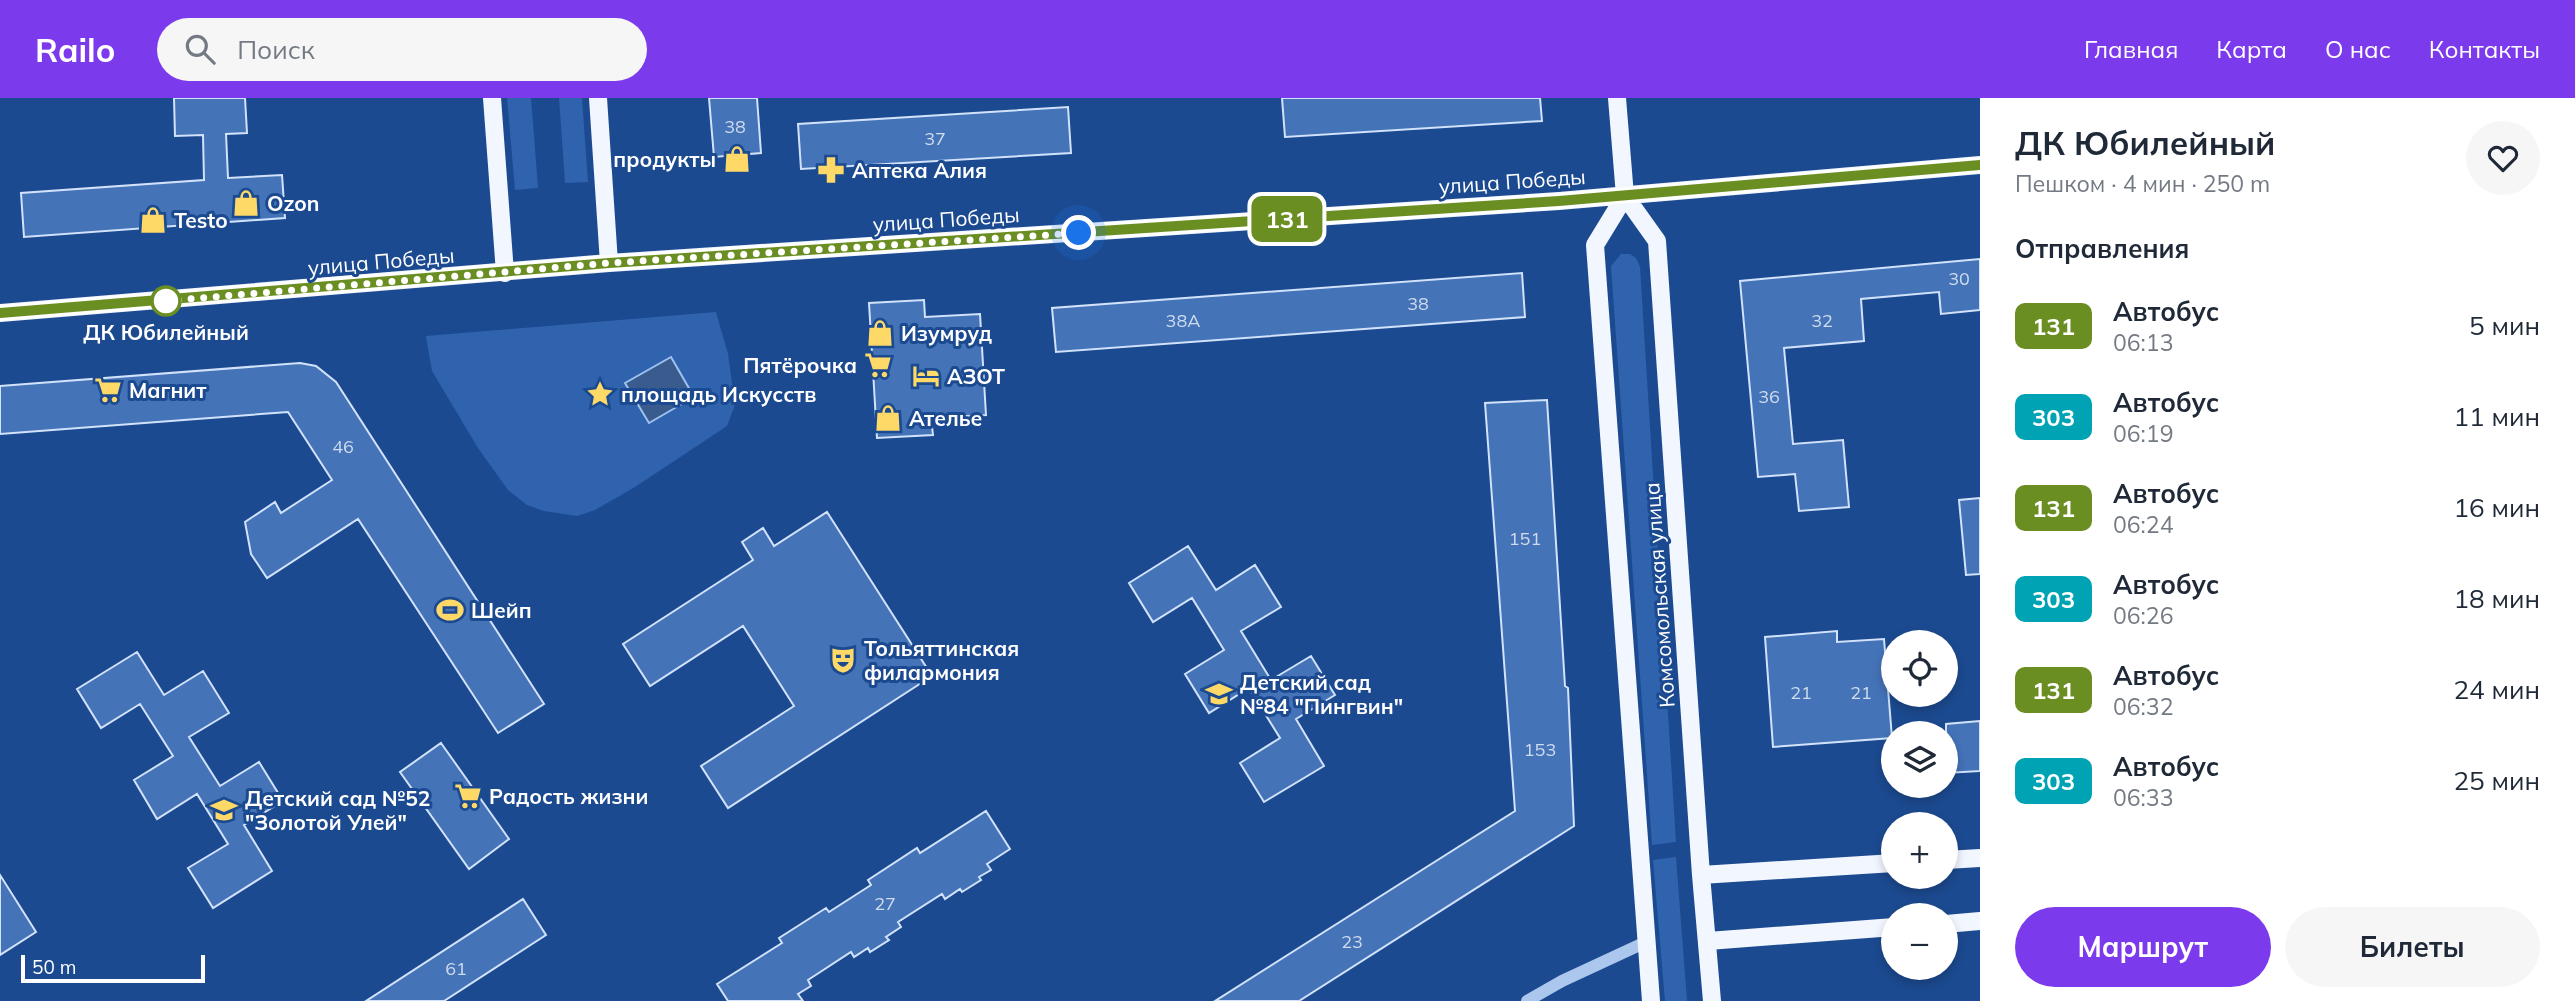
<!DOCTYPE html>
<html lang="ru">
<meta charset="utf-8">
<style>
body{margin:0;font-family:Mulish,sans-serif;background:#f6f6f7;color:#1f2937;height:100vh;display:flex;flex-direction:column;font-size:26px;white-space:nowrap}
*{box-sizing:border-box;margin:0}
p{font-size:23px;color:#747a83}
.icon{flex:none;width:38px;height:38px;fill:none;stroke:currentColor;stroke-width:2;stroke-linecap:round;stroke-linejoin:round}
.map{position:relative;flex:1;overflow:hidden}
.panel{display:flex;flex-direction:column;background:#fff;width:595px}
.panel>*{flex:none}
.badge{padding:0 14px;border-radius:10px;font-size:24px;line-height:46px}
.controls{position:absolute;left:1881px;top:532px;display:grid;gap:14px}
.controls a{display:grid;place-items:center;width:77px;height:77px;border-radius:50%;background:#fff;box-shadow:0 4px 10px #0003;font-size:35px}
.scale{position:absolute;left:21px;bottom:18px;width:184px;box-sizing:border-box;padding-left:7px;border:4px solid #fff;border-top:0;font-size:19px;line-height:24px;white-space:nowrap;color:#fff;-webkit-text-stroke:5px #1c4a90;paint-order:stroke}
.you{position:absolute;width:35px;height:35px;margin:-18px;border:5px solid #fff;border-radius:50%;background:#1a73e8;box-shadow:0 0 0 10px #1a73e833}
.map>.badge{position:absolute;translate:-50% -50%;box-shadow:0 0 0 4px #fff}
h2{padding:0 35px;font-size:26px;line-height:63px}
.round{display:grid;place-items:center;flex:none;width:74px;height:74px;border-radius:37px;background:#f6f6f7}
.head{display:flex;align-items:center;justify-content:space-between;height:119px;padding:0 35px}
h1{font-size:33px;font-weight:700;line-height:52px}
.primary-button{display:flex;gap:14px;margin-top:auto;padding:14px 35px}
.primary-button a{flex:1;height:80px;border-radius:42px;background:#7c3aed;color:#fff;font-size:28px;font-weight:700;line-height:80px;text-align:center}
.primary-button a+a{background:#f6f6f7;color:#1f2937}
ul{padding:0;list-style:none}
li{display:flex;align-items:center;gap:21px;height:91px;padding:0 35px}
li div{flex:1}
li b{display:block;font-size:26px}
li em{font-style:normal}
li .badge{min-width:77px;font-weight:700;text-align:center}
header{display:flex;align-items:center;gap:42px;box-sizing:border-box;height:98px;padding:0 35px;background:#7c3aed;color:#fff}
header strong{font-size:33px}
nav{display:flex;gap:38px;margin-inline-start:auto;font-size:24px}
.search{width:490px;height:63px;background:#f6f6f7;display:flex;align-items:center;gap:18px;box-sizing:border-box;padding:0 24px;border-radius:38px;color:#747a83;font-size:26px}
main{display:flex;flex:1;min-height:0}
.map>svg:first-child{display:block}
.green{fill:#2f63ae}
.water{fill:#3a5b8e;stroke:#9ec1f0;stroke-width:2}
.building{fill:#4473b8;stroke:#d1e2fa;stroke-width:2}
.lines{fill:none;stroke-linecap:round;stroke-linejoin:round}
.minor{stroke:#abc7ee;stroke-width:12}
.major{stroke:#f2f6ff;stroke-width:18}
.line-casing{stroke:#fff;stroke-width:16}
.line{stroke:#6b8e23;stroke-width:10}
.walk{stroke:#fff;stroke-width:7;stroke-dasharray:0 12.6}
.stop-dot{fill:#fff;stroke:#6b8e23;stroke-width:3.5}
.labels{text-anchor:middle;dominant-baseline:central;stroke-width:6;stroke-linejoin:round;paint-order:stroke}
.number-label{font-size:18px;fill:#d0dced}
.poi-label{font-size:21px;font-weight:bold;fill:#fff;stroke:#1c4a90;text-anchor:start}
.street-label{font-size:21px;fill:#fff;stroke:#1c4a90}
.stop-label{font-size:21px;font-weight:bold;fill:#fff;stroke:#1c4a90}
</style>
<header>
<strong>Railo</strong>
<div class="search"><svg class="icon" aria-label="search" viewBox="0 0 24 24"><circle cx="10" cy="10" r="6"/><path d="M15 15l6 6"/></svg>Поиск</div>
<nav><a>Главная</a><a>Карта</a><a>О нас</a><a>Контакты</a></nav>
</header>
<main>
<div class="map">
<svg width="1980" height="903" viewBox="0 0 1980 903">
<rect width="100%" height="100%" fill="#1c4a90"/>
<path class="green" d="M 507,0 L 531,0 L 538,90 L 515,92 Z
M 559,0 L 582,0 L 588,84 L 565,85 Z
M 1621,156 L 1630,156 L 1636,160 L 1640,169 L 1676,744 L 1652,747 L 1611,168 Z
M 716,214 L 728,256 L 735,307 L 727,328 L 635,389 L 595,412 L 577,418 L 544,413 L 527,407 L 508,392 L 478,350 L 432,273 L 426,238 Z
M 1676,759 L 1687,903 L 1665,903 L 1653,762 Z"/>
<path class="water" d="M 671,259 L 694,299 L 649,325 L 625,285 Z"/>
<path class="building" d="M 174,0 L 245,0 L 247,35 L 226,36 L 228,80 L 282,77 L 285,120 L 24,139 L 21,95 L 204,82 L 203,37 L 175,38 Z
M 709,0 L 757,0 L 761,55 L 714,59 Z
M 1282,0 L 1540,0 L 1542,23 L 1285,39 Z
M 1068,9 L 1071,55 L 801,71 L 798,26 Z
M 1980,161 L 1980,212 L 1941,216 L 1939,194 L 1861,201 L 1864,243 L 1784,250 L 1793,346 L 1843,342 L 1849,409 L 1799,413 L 1795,376 L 1758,379 L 1740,183 Z
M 1522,175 L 1525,219 L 1056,254 L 1052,210 Z
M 924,202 L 925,219 L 980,216 L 986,317 L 931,320 L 933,337 L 877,340 L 869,205 Z
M 300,265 L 316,268 L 336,284 L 544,606 L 498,635 L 358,421 L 267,480 L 251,456 L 245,424 L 275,404 L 281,415 L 332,382 L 288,314 L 0,336 L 0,288 Z
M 1547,302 L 1565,588 L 1568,590 L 1574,728 L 1299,903 L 1215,903 L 1515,713 L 1485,305 Z
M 1980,400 L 1980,476 L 1966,477 L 1959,402 Z
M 827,414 L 932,578 L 728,710 L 701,668 L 794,608 L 743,528 L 650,588 L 623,546 L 753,462 L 742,444 L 763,430 L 774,448 Z
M 1188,448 L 1216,492 L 1255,467 L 1281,509 L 1241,533 L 1271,582 L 1311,558 L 1335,597 L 1296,621 L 1324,668 L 1264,704 L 1240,665 L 1280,640 L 1249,590 L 1209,615 L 1185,576 L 1224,552 L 1192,500 L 1153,524 L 1129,485 Z
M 1837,533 L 1837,544 L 1884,541 L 1892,640 L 1773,649 L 1765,539 Z
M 137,554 L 164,597 L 203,573 L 229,615 L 189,639 L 220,688 L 259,664 L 283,703 L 244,727 L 272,773 L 213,810 L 188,770 L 228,746 L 197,696 L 157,721 L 134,682 L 173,658 L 140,606 L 101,630 L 77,591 Z
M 1980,623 L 1980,673 L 1946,675 L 1946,626 Z
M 441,645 L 509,741 L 469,771 L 400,674 Z
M 986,713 L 1010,751 L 987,766 L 991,772 L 979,779 L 981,782 L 962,794 L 960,791 L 945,801 L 942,796 L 898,824 L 901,829 L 886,839 L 889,842 L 870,854 L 868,850 L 854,859 L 851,854 L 808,882 L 811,888 L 798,896 L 803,903 L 728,903 L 717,886 L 782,845 L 779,840 L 826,810 L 829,814 L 871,787 L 868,782 L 917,750 L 920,755 Z
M 0,777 L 36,834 L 0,857 Z
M 523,801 L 546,837 L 444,903 L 366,903 Z"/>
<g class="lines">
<path class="minor" d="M 1527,903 L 1562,883 L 1646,844"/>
<path class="major" d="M 492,0 L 505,175
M 598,0 L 609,165
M 1617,0 L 1625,98 L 1657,143 L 1701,777 L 1712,903
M 1625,98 L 1595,147 L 1651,903
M 0,215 L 609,165 L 1559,103 L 1980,67
M 1946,762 L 1980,760
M 1701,777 L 1894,765
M 1946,826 L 1980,823
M 1708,843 L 1894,829"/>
</g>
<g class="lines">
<defs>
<path id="line" d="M 0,215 L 609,165 L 1559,103 L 1980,67"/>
</defs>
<use href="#line" class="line-casing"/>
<use href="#line" class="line"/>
<path class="walk" d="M 166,203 L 609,165 L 1079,135"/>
</g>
<defs>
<symbol id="shop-bare" viewBox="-9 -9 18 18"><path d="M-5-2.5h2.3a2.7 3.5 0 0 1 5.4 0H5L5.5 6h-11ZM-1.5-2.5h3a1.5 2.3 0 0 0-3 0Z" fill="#fed968" stroke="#1c4a90" stroke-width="2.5" paint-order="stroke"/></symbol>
<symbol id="pharmacy-bare" viewBox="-9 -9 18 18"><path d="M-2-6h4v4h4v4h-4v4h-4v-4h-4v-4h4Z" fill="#fed968" stroke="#1c4a90" stroke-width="2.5" paint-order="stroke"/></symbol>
<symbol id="supermarket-bare" viewBox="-9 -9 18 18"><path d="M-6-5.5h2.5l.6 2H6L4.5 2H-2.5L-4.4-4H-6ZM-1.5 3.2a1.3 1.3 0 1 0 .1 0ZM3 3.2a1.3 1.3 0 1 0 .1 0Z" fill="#fed968" stroke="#1c4a90" stroke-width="2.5" paint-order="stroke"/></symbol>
<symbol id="hotel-bare" viewBox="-9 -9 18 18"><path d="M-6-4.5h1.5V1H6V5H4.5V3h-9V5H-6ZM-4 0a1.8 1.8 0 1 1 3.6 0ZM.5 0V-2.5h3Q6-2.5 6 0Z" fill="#fed968" stroke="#1c4a90" stroke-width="2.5" paint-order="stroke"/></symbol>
<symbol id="sight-bare" viewBox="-9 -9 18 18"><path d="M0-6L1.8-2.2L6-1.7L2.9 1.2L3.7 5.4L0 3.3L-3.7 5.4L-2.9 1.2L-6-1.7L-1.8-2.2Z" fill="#fed968" stroke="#1c4a90" stroke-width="2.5" paint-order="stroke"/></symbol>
<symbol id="stadium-bare" viewBox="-9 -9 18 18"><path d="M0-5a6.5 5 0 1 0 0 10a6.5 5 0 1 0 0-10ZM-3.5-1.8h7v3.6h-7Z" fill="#fed968" stroke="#1c4a90" stroke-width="2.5" paint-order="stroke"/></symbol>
<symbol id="theatre-bare" viewBox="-9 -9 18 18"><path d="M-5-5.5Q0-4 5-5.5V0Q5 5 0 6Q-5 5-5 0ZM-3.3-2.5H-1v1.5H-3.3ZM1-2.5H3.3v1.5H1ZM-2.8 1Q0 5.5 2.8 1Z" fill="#fed968" stroke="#1c4a90" stroke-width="2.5" paint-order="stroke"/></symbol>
<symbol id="school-bare" viewBox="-9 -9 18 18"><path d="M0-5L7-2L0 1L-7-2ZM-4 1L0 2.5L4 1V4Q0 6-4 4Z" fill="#fed968" stroke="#1c4a90" stroke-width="2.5" paint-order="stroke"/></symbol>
</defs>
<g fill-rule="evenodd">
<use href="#shop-bare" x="718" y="42" width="38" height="38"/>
<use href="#pharmacy-bare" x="812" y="53" width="38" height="38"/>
<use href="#shop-bare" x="227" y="86" width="38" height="38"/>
<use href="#shop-bare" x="134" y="103" width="38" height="38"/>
<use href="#shop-bare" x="861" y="216" width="38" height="38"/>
<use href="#supermarket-bare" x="859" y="248" width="38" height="38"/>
<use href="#hotel-bare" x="907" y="259" width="38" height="38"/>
<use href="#supermarket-bare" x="89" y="273" width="38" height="38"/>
<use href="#sight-bare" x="581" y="277" width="38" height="38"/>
<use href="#shop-bare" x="869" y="301" width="38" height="38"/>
<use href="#stadium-bare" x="431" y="493" width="38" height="38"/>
<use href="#theatre-bare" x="824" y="543" width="38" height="38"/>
<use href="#school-bare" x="1200" y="577" width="38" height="38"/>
<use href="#supermarket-bare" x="449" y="679" width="38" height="38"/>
<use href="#school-bare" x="205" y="693" width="38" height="38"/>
</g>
<circle class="stop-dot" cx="166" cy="203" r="14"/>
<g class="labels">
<g class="number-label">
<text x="735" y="28">38</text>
<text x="935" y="40">37</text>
<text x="1959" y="180">30</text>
<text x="1418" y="205">38</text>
<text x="1183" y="222">38А</text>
<text x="1822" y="222">32</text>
<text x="1769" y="298">36</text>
<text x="343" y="348">46</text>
<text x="1525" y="440">151</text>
<text x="1801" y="594">21</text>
<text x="1861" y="594">21</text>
<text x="1540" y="651">153</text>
<text x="885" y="805">27</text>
<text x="1352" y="843">23</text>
<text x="456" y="870">61</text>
</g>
<g class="poi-label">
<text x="716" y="61" text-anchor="end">продукты</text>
<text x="852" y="72">Аптека Алия</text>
<text x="267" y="105">Ozon</text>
<text x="174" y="122">Testo</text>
<text x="901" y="235">Изумруд</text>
<text x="857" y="267" text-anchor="end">Пятёрочка</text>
<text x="947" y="278">АЗОТ</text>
<text x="129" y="292">Магнит</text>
<text x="621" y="296">площадь Искусств</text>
<text x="909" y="320">Ателье</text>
<text x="471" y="512">Шейп</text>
<text x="864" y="550">Тольяттинская<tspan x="864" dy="24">филармония</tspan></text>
<text x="1240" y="584">Детский сад<tspan x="1240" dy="24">№84 "Пингвин"</tspan></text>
<text x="489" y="698">Радость жизни</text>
<text x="245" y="700">Детский сад №52<tspan x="245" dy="24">"Золотой Улей"</tspan></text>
</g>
<g class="street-label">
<text transform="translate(1512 83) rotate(-4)">улица Победы</text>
<text transform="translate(946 121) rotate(-4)">улица Победы</text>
<text transform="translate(381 163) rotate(-5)">улица Победы</text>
<text transform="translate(1659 497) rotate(-94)">Комсомольская улица</text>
</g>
<g class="stop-label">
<text x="166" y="234">ДК Юбилейный</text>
</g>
</g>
</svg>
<div class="controls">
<a><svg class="icon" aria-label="locate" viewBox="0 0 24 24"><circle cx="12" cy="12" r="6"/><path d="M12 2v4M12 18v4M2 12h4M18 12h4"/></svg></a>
<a><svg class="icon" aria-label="layers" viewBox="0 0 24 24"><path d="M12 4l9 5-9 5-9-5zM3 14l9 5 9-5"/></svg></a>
<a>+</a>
<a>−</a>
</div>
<div class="scale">50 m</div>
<div class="you" style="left:1079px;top:135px"></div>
<b class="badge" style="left:1287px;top:121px;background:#6b8e23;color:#fff">131</b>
</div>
<section class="panel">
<div class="head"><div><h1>ДК Юбилейный</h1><p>Пешком · 4 мин · 250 m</p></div><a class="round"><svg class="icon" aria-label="heart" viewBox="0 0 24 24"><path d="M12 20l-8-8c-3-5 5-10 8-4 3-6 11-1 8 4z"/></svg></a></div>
<h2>Отправления</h2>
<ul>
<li><span class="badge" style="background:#6b8e23;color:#fff">131</span><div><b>Автобус</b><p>06:13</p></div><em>5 мин</em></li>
<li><span class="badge" style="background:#00a3b4;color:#fff">303</span><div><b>Автобус</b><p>06:19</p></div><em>11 мин</em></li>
<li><span class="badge" style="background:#6b8e23;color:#fff">131</span><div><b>Автобус</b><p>06:24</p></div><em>16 мин</em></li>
<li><span class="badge" style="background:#00a3b4;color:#fff">303</span><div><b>Автобус</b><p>06:26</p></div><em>18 мин</em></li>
<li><span class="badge" style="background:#6b8e23;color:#fff">131</span><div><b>Автобус</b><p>06:32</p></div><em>24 мин</em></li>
<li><span class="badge" style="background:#00a3b4;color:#fff">303</span><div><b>Автобус</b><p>06:33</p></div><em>25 мин</em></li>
</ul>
<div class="primary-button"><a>Маршрут</a><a>Билеты</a></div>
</section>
</main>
